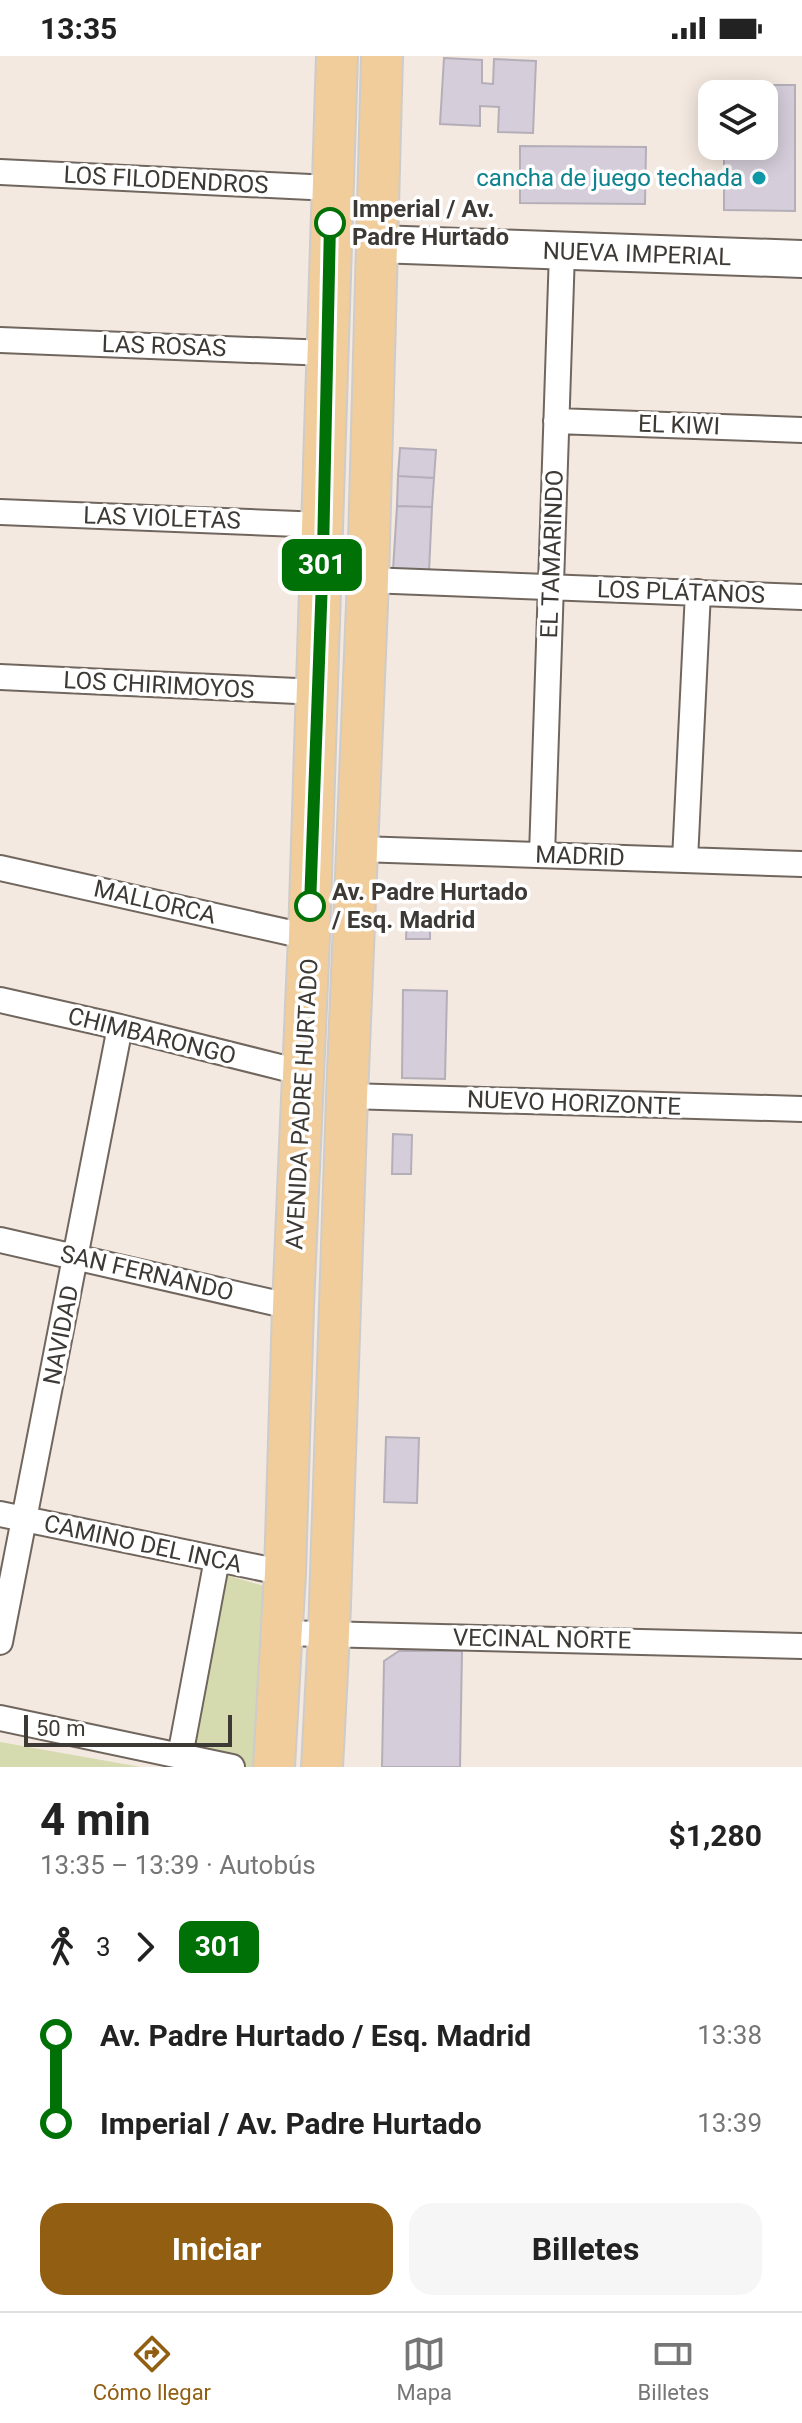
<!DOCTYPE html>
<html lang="es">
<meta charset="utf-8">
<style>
body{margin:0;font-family:Roboto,sans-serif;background:#f6f6f6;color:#222;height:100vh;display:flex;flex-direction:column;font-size:30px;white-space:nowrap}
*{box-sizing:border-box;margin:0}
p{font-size:26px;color:#767676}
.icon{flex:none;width:44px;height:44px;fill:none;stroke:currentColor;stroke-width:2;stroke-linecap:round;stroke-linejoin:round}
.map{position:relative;height:1711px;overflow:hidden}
.details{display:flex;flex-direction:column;background:#fff;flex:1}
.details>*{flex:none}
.badge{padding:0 16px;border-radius:12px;font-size:28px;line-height:52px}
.buttons{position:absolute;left:698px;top:24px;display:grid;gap:16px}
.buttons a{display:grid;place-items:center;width:80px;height:80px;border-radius:16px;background:#fff;box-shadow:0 4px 20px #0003;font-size:40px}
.scale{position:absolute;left:24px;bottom:20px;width:208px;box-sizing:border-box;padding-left:8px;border:4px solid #3d3935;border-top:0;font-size:22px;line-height:28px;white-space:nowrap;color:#3d3935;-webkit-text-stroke:6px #fff;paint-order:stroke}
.map>.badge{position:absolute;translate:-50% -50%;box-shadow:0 0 0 4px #fff}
.legs{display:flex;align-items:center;gap:12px;height:88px;padding:0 40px;font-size:26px}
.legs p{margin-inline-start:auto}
.head{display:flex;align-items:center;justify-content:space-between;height:136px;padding:0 40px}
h1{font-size:44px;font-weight:700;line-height:60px}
.button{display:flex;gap:16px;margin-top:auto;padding:16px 40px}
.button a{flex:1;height:92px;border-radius:24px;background:#925e11;color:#fff;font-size:32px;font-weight:700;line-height:92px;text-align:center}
.button a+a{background:#f6f6f6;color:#222}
ul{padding:0 40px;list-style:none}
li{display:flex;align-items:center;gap:28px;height:88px;font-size:30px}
li i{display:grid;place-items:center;width:12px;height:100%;margin:0 10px;background:currentColor}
li i::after{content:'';width:20px;height:20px;margin:-10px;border:6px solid;border-radius:50%;background:#fff}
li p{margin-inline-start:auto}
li:first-child i{background:linear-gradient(#0000 50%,currentColor 0)}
li:last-child i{background:linear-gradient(currentColor 50%,#0000 0)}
.status{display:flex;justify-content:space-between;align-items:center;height:56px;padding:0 40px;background:#fff;direction:ltr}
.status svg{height:22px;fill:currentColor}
.tab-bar{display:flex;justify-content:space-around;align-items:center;height:112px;border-top:2px solid #e0e0e0;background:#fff;font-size:22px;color:#767676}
.tab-bar a{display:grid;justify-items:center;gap:4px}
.tab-bar .current{color:#925e11}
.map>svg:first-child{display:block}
.green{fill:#d5dbaf}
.building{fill:#d5ceda;stroke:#b4aeb9;stroke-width:2}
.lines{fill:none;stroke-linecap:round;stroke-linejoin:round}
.street-casing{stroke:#70665e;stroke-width:28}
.secondary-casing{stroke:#70665e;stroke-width:40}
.primary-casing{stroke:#cdccca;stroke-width:44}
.street{stroke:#fff;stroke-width:24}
.secondary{stroke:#fff;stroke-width:36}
.primary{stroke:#f1cd9b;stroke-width:40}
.line-1-casing{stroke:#fff;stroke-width:18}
.line-1{stroke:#007106;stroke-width:12}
.culture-dot{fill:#0f9aa8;stroke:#fff;stroke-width:3}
.stop-1-dot{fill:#fff;stroke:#007106;stroke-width:4}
.labels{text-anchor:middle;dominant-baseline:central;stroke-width:7;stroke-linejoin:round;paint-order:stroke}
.culture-label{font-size:24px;fill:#0d838f;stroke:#fff;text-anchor:end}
.street-label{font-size:24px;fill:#3d3935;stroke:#fff}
.stop-label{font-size:24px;font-weight:bold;fill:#3d3935;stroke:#fff;text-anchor:start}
</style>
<div class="status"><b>13:35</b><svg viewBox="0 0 49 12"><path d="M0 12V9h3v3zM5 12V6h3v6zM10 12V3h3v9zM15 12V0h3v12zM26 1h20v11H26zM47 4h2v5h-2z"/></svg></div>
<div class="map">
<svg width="802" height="1711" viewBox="0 0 802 1711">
<rect width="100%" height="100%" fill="#f4e9e0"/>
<path class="green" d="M 226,1519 L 271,1532 L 258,1711 L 187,1711 Z
M 0,1686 L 141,1711 L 0,1711 Z"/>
<path class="building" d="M 444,2 L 482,4 L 482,27 L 493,28 L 494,3 L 536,5 L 533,77 L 498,76 L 499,51 L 480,50 L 480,70 L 440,68 Z
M 725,29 L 795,29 L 795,155 L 724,154 L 724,90 L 764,90 L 764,38 L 724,38 Z
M 520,90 L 646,91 L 645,148 L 520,147 Z
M 400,392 L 436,394 L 434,422 L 398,420 Z
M 398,420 L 434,422 L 432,451 L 397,450 Z
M 397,450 L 432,451 L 429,516 L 393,514 Z
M 407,863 L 430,863 L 430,883 L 406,883 Z
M 403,934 L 447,935 L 445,1023 L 402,1022 Z
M 393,1078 L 412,1079 L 411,1118 L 392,1118 Z
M 386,1381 L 419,1382 L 417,1447 L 384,1446 Z
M 399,1595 L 462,1595 L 460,1711 L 382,1711 L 384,1605 Z"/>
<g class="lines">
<defs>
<path id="street" d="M 0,116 L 331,132
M 0,284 L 327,297
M 556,365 L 802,374
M 0,456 L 323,469
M 368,524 L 802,541
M 0,621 L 318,636
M 359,793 L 802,808
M 542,799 L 562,196
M 685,804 L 698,536
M 0,812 L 309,881
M 0,944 L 120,971 L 304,1017
M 347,1040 L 802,1053
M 0,1184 L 293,1251
M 0,1458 L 285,1517
M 282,1577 L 802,1590
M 0,1586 L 120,971
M 0,1662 L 232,1711
M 180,1700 L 217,1503"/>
<path id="secondary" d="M 377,188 L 802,203"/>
<path id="primary" d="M 274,1711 L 285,1517 L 293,1251 L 309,881 L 337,0
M 322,1711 L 329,1578 L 347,1040 L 368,524 L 382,0"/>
</defs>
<use href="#street" class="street-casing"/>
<use href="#secondary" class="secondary-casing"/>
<use href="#primary" class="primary-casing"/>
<use href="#street" class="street"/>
<use href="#secondary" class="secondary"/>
<use href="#primary" class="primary"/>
</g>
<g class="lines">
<defs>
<path id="line-1" d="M 310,850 L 323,497 L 330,167"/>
</defs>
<use href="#line-1" class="line-1-casing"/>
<use href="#line-1" class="line-1"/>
</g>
<circle class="culture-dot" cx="759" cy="122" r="8"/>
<g class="stop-1-dot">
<circle cx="330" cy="167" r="14"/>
<circle cx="310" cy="850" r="14"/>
</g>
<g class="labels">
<g class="culture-label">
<text x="743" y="122">cancha de juego techada</text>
</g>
<g class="street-label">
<text transform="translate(166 124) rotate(3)">LOS FILODENDROS</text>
<text transform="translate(637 198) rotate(2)">NUEVA IMPERIAL</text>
<text transform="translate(164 290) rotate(2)">LAS ROSAS</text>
<text transform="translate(679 369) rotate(2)">EL KIWI</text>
<text transform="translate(162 462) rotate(2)">LAS VIOLETAS</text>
<text transform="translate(552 498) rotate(-88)">EL TAMARINDO</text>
<text transform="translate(681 536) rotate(2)">LOS PLÁTANOS</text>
<text transform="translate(159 629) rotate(3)">LOS CHIRIMOYOS</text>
<text transform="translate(580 800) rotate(2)">MADRID</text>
<text transform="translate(155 846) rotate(13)">MALLORCA</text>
<text transform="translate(152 980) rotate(14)">CHIMBARONGO</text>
<text transform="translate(574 1047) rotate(2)">NUEVO HORIZONTE</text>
<text transform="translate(302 1048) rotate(-87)">AVENIDA PADRE HURTADO</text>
<text transform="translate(147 1217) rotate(13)">SAN FERNANDO</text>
<text transform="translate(61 1279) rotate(-79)">NAVIDAD</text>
<text transform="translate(143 1488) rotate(12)">CAMINO DEL INCA</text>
<text transform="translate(542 1583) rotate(1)">VECINAL NORTE</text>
</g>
<g class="stop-label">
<text x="352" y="153">Imperial / Av.<tspan x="352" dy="28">Padre Hurtado</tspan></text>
<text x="332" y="836">Av. Padre Hurtado<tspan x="332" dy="28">/ Esq. Madrid</tspan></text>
</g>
</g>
</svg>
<div class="buttons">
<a><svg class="icon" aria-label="layers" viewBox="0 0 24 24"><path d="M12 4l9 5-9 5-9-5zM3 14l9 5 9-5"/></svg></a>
</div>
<div class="scale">50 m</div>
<b class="badge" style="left:322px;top:509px;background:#007106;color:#fff">301</b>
</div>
<section class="details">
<div class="head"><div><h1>4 min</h1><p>13:35 – 13:39 · Autobús</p></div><b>$1,280</b></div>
<div class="legs"><svg class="icon" aria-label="walk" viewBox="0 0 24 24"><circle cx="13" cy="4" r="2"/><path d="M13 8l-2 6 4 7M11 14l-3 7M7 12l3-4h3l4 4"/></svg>3<svg class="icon" aria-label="forward" viewBox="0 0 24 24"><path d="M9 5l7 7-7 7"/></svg><b class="badge" style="background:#007106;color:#fff">301</b></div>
<ul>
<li><i style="color:#007106"></i><b>Av. Padre Hurtado / Esq. Madrid</b><p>13:38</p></li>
<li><i style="color:#007106"></i><b>Imperial / Av. Padre Hurtado</b><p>13:39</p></li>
</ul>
<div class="button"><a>Iniciar</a><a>Billetes</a></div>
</section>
<nav class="tab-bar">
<a class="current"><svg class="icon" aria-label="directions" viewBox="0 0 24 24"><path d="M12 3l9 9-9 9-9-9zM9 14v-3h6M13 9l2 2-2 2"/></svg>Cómo llegar</a>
<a><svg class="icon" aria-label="map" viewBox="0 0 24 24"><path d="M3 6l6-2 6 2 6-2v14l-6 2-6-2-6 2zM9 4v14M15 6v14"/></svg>Mapa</a>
<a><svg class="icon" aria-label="tickets" viewBox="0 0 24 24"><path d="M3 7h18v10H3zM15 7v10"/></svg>Billetes</a>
</nav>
